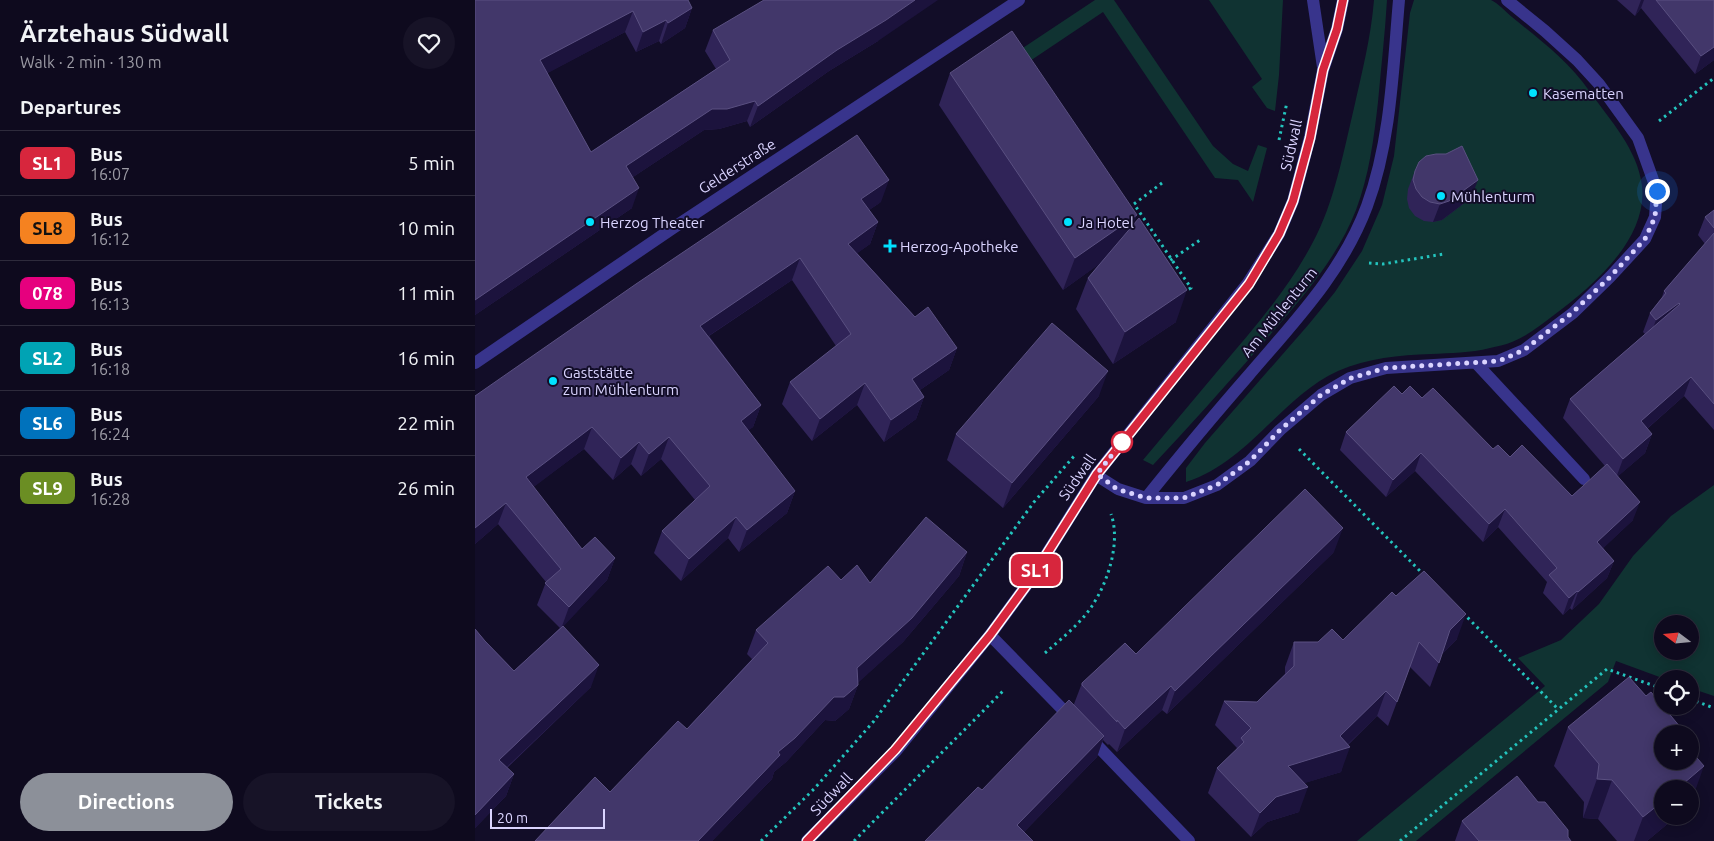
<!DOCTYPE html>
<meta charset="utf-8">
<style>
body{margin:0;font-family:Ubuntu,sans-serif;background:#171327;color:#f1f3f6;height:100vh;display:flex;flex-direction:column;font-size:19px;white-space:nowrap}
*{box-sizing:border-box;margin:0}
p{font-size:16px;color:#9b9aa4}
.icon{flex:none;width:28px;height:28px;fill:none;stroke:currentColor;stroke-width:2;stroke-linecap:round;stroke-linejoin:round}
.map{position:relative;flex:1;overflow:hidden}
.panel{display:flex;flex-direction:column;background:#0e0a1e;width:475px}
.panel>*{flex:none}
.badge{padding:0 10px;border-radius:8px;font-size:18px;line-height:32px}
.needle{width:32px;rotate:286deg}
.buttons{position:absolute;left:1179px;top:615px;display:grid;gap:10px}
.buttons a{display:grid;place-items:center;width:45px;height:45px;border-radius:50%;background:#0e0a1e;box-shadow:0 2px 12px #0003,0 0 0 1px #2e2b3c;font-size:25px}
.scale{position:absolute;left:15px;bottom:12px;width:115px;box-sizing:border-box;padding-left:5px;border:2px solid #dad4ff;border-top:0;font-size:14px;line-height:18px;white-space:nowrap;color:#dad4ff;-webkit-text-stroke:4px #120d28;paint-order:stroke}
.you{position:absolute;width:25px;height:25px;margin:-12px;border:4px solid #fff;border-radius:50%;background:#1a73e8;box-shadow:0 0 0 8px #1a73e833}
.map>.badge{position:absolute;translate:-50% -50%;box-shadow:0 0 0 2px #fff}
h2{padding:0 20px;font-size:19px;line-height:45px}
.round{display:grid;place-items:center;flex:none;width:52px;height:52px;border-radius:26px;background:#171327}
.overview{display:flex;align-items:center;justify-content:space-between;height:85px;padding:0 20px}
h1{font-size:24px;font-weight:700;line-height:38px}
.primary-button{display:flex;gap:10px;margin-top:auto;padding:10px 20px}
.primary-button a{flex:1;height:58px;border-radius:30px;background:#8c9099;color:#fff;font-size:20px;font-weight:700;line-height:58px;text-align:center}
.primary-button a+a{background:#171327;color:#f1f3f6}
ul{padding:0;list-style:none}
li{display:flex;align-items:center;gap:15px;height:65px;padding:0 20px;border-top:1px solid #2e2b3c}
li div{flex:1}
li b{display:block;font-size:19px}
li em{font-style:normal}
li .badge{min-width:55px;font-weight:700;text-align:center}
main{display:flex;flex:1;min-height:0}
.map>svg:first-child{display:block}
.green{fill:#103332;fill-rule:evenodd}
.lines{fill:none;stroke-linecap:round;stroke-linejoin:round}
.path{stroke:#23c4bd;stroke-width:3;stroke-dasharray:2.5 4;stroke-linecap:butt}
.minor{stroke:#38348c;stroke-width:12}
.wall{fill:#302458}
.shaded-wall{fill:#1c133d}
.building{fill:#42376a;stroke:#5a5081}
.line-casing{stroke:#fff;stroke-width:11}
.line{stroke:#d7263d;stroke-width:8}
.walk{stroke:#dad4ff;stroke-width:5;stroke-dasharray:0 9}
.poi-dot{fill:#00e2ff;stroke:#120d28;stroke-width:2}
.stop-dot{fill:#fff;stroke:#d7263d;stroke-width:2.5}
.labels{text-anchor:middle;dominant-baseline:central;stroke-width:4;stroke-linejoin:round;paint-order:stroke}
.poi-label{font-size:15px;fill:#dad4ff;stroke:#120d28;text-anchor:start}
.street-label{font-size:15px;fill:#dad4ff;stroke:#120d28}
</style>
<main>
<section class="panel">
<div class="overview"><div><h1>Ärztehaus Südwall</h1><p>Walk · 2 min · 130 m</p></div><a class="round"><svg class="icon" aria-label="heart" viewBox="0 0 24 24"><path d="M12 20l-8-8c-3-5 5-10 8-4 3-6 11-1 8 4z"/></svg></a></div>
<h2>Departures</h2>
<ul>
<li><span class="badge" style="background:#d7263d;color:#fff">SL1</span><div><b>Bus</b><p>16:07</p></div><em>5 min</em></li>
<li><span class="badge" style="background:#f58220;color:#111">SL8</span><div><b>Bus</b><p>16:12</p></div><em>10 min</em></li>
<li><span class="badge" style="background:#e6007e;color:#fff">078</span><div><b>Bus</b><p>16:13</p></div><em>11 min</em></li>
<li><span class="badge" style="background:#00a3b4;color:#fff">SL2</span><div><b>Bus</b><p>16:18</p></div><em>16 min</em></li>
<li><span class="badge" style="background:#0072bc;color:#fff">SL6</span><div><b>Bus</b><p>16:24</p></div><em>22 min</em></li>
<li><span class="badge" style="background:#6b8e23;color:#fff">SL9</span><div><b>Bus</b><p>16:28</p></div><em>26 min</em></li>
</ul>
<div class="primary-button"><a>Directions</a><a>Tickets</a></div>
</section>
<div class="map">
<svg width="1239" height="841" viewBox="0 0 1239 841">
<rect width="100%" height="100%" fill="#120d28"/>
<path class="green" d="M 620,0 L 639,0 L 738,146 L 758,164 L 773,171 L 783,145 L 792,148 L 778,202 L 763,180 L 740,178 L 628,12 L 549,65 L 525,63 Z
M 734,0 L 808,0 L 804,75 L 800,111 L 792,108 L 777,87 L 787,79 Z
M 899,0 L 912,0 C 910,34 906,68 903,102 C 899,138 894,176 881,210 C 861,262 819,307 783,349 C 748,388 714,427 678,465 L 668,460 C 694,429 720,398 746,367 C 780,327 814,288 838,242 C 859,204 869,150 879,108 C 887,72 896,37 899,0 Z
M 939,0 C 958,0 978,0 998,0 C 1003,0 1011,0 1016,0 C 1023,3 1031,12 1037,17 C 1066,41 1093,60 1115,92 C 1135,120 1163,150 1167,186 C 1173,239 1117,287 1079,315 C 1066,325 1052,336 1037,342 C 1030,345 1022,346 1015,348 C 995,353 976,353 956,354 C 924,355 893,358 863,371 C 806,397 774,462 711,482 L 711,468 L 730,443 L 834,324 L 860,292 L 887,251 L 907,205 L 919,156 L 935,13 Z
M 1239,485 L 1239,696 L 1215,688 L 1215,679 L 1190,679 L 1141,661 L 1133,682 L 941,841 L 882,841 L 1070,686 L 1043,658 L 1086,640 L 1124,604 L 1158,556 L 1196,516 ZM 1188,624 L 1215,624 L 1215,651 L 1188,651 Z"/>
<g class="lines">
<path class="path" d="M 1184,121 L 1239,78
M 804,140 L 812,102
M 687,183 L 659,204 L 716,288 L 710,291
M 894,263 L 908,264 L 969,254
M 690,264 L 725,240
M 824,449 L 948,574
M 988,613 L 1083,709
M 570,653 C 586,639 605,624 617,606 C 633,582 646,542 636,514
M 1215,699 L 1239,708
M 286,841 L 339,789 L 399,721 L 559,502 L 600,455
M 379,841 L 530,689
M 925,841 L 1132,669 L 1188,689"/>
<path class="minor" d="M 838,0 L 848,67
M 0,363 L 198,228 L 544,0
M 1001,363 L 1109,479
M 621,475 L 643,489 L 671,498 L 709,498 L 742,485 L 775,461 L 805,430 L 846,395 L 875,378 L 911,368 L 1023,361 L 1049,350 L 1098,313 L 1135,277 L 1170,239 L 1180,217 L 1182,191 L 1163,138 L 1124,84 L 1102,60 L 1070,31 L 1032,0
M 671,498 C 704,457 738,416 773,376 C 819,322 867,273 892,206 C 916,141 918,68 924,0
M 515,635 L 597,719
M 614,737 L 714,841
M 332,841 L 421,751 L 515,635 L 556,579 L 621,475 L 773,283 L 804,234 L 818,201 L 835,137 L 848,70 L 862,29 L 868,0"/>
</g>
<path class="wall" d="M 0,0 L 217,8 L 210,28 L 186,44 L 184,41 L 161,52 L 150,32 L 72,73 L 116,152 L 241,69 L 230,51 L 238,30 L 403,41 L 354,71 L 275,127 L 272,121 L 244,129 L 229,130 L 158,177 L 157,208 L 0,315 Z
M 1142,0 L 1239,0 L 1239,60 L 1220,74 L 1166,8 L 1160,16 Z
M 475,73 L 658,226 L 701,322 L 638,364 L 601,309 L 613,278 L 624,264 L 588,290 L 464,105 Z
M 940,171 L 996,198 L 967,220 L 958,222 L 949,221 L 940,216 L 934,208 L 932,199 L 933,189 Z
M 406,202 L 394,210 L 403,222 L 395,244 L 382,253 L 440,317 L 482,348 L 474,370 L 445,390 L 449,397 L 441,419 L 409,442 L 382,405 L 337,441 L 307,404 L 315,382 L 361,346 L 317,280 L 234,336 L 286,405 L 278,427 L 273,430 L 320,491 L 312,513 L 264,552 L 253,538 L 206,581 L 179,553 L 187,531 L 220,500 L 186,459 L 166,476 L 156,464 L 138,480 L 109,449 L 58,487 L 107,549 L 140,558 L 132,580 L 88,626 L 116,687 L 32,768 L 39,774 L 31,796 L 0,828 L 0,629 L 10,641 L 39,671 L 85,628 L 62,605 L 71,582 L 23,524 L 0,544 L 0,396 Z
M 1239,210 L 1239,430 L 1209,396 L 1172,429 L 1177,434 L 1170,453 L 1143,476 L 1158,520 L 1128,548 L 1139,561 L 1132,578 L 1097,610 L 1095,608 L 1088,615 L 1068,593 L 1072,582 L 1023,527 L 1008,542 L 940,471 L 911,497 L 865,450 L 871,432 L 927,394 L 947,398 L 1018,449 L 1035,457 L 1097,496 L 1130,466 L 1088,418 L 1095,399 L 1170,334 L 1168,332 L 1175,313 L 1187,297 L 1189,291 L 1230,244 L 1223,235 L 1230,217 Z
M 624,396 L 528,508 L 472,460 L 481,434 Z
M 492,552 L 484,576 L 428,642 L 382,683 L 383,685 L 374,709 L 360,721 L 350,720 L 311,762 L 299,772 L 297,779 L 237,841 L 60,841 L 135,792 L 212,729 L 277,659 L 272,654 L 281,630 L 366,580 L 395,583 Z
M 859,552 L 692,714 L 687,710 L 642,752 L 634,744 L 633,745 L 628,740 L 622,757 L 549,832 L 507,790 L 599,704 L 607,683 L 661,654 Z
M 921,596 L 982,639 L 967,654 L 955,687 L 935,667 L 913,726 L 902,716 L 873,745 L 866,772 L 829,783 L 824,812 L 792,822 L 776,837 L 733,793 L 742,768 L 761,750 L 762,748 L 740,725 L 749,701 L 782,702 L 810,674 L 810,667 L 819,642 L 843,642 L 868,640 Z
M 1093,727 L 1216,751 L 1202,816 L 1172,841 L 1142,841 L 1123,819 L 1108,818 L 1109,802 L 1079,766 Z
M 987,821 L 1093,837 L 1096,841 L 980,841 Z"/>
<path class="shaded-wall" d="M 440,0 L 463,0 L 403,41 L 354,71 L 275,127 L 283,106 L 362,50 Z
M 1166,0 L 1169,0 L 1166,8 L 1160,16 Z
M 217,8 L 210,28 L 186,44 L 193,23 Z
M 158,11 L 150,32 L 58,81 L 65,60 Z
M 191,20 L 184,41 L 161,52 L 168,32 Z
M 1239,47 L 1239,60 L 1220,74 L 1226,56 Z
M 280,101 L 272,121 L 244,129 L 229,130 L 143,187 L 151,166 L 237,109 Z
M 414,180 L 406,202 L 378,221 L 386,199 Z
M 1003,180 L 996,198 L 967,220 L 958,222 L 965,204 Z
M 164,188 L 157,208 L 0,315 L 0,300 Z
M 662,215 L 650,246 L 588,290 L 600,258 Z
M 403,222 L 395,244 L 365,266 L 373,244 Z
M 325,258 L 317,280 L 217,347 L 225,326 Z
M 712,290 L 701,322 L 638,364 L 650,332 Z
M 1204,303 L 1197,322 L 1174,339 L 1181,320 Z
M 482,348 L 474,370 L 429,401 L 437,379 Z
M 633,371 L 624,396 L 528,508 L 537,483 Z
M 1216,377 L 1209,396 L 1159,440 L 1166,421 Z
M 390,383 L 382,405 L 337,441 L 345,419 Z
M 449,397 L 441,419 L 409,442 L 416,420 Z
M 286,405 L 278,427 L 258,443 L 266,421 Z
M 117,427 L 109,449 L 43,499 L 51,477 Z
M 1177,434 L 1170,453 L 1141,478 L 1148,459 Z
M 194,437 L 186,459 L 166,476 L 174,454 Z
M 164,442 L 156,464 L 138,480 L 146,458 Z
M 946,453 L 940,471 L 911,497 L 918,480 Z
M 320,491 L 312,513 L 264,552 L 272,530 Z
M 1165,502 L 1158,520 L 1116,560 L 1122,542 Z
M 31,503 L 23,524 L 0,544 L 0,528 Z
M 1030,509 L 1023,527 L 1008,542 L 1014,524 Z
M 261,517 L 253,538 L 206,581 L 214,559 Z
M 868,528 L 859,552 L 692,714 L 700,691 Z
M 492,552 L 484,576 L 428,642 L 373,692 L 382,668 Z
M 140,558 L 132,580 L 86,629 L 94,607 Z
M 1139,561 L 1132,578 L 1097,610 L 1103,592 Z
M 1102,591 L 1095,608 L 1088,615 L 1094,598 Z
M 991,614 L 982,639 L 966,655 L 975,630 Z
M 124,665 L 116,687 L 16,782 L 24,760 Z
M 383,685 L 374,709 L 360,721 L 350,720 L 311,762 L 299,772 L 297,779 L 237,841 L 223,841 L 303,752 L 359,697 Z
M 696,686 L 687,710 L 642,752 L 650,729 Z
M 911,691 L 902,716 L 868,749 L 875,747 L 866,772 L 804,791 L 813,766 L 865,736 Z
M 629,736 L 622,757 L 540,841 L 542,825 Z
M 1219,743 L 1215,753 L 1215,746 Z
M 1229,766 L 1215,805 L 1215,789 L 1202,789 Z
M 39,774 L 31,796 L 0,828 L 0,815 Z
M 1122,779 L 1137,780 L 1123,819 L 1108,818 Z
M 833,787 L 824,812 L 792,822 L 776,837 L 785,813 L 801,797 Z
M 1188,801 L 1188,816 L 1202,816 L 1172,841 L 1159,841 L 1168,817 Z"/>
<path class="building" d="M 0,0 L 213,0 L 217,8 L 193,23 L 191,20 L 168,32 L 158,11 L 65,60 L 116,152 L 255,60 L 238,30 L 289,0 L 440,0 L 411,20 L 362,50 L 283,106 L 280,101 L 252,109 L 237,109 L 151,166 L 164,188 L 0,300 Z
M 1181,0 L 1239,0 L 1239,47 L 1226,56 Z
M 537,31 L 662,215 L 600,258 L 475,73 Z
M 382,135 L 414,180 L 386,199 L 403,222 L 373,244 L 440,317 L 453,307 L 482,348 L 437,379 L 449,397 L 416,420 L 390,383 L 345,419 L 315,382 L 376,334 L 325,258 L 225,326 L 286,405 L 266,421 L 320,491 L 272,530 L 261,517 L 214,559 L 187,531 L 235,486 L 194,437 L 174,454 L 164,442 L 146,458 L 117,427 L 51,477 L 107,549 L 120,537 L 140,558 L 94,607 L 70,583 L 86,569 L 31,503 L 0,528 L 0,396 L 161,284 Z
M 987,146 L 1003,180 L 974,201 L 965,204 L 955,202 L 947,197 L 941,189 L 938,180 L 940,171 L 944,162 L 951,156 L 961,154 L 971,154 Z
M 1239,210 L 1239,228 L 1230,217 Z
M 664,218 L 712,290 L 650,332 L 613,278 Z
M 1239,233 L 1239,404 L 1216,377 L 1166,421 L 1177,434 L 1148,459 L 1095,399 L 1205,304 L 1204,303 L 1181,320 L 1175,313 L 1191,293 L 1189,291 Z
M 577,323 L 633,371 L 537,483 L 481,434 Z
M 919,386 L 927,394 L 935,386 L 947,398 L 958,388 L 1018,449 L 1023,445 L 1035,457 L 1047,445 L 1097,496 L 1132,464 L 1165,502 L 1122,542 L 1139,561 L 1103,592 L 1102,591 L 1094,598 L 1074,575 L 1082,568 L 1030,509 L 1014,524 L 946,453 L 918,480 L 871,432 Z
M 830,489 L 868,528 L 700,691 L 696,686 L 650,729 L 642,720 L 642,722 L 607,685 L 607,683 L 650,643 L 661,654 Z
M 451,517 L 492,552 L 437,618 L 382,668 L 383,685 L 369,697 L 359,697 L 320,738 L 303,752 L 305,755 L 223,841 L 60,841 L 120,777 L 135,792 L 203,721 L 212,729 L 293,643 L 281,630 L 353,566 L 366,580 L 382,565 L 395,583 Z
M 949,571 L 991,614 L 975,630 L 964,663 L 944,642 L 922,702 L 911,691 L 865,736 L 875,747 L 813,766 L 833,787 L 801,797 L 785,813 L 742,768 L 769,742 L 766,738 L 776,728 L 749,701 L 782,702 L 819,666 L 819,642 L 843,642 L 857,629 L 868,640 L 917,592 L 921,596 Z
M 88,626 L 124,665 L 24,760 L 39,774 L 0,815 L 0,629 L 10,641 L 39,671 Z
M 1154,677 L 1171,696 L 1176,692 L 1211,734 L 1188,734 L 1188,761 L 1215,761 L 1215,750 L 1229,766 L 1202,789 L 1188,789 L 1188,801 L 1168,817 L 1137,780 L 1122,779 L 1124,764 L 1093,727 Z
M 594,700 L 629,736 L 542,825 L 558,841 L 450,841 L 503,787 L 507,790 Z
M 1215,738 L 1219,743 L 1215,746 Z
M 1042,776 L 1063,802 L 1070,802 L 1093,830 L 1093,837 L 1096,841 L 1004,841 L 987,821 Z"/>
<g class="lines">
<defs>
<path id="line" d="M 332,841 L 420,750 L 515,635 L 556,579 L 622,474 L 774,284 L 804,234 L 818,201 L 835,138 L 848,70 L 862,29 L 868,0"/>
</defs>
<use href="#line" class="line-casing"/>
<use href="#line" class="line"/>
<path class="walk" d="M 647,442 L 622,474 L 642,489 L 671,498 L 709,498 L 742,485 L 775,461 L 805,430 L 846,395 L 876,378 L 911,368 L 1024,361 L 1049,350 L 1098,312 L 1135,277 L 1170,239 L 1180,217 L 1182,191"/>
</g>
<g class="poi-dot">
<circle cx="1058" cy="93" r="5"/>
<circle cx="966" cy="196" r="5"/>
<circle cx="115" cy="222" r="5"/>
<circle cx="593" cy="222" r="5"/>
<path d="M412.5 238.5h5v5h5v5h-5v5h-5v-5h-5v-5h5z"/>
<circle cx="78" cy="381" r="5"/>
</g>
<circle class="stop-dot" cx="647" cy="442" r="10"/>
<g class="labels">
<g class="poi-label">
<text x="1068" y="93">Kasematten</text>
<text x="976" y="196">Mühlenturm</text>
<text x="125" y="222">Herzog Theater</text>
<text x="603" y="222">Ja Hotel</text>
<text x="425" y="246">Herzog-Apotheke</text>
<text x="88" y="372">Gaststätte<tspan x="88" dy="17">zum Mühlenturm</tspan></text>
</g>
<g class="street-label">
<text transform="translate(816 145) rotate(-77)">Südwall</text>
<text transform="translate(262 166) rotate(-33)">Gelderstraße</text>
<text transform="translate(804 312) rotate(-51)">Am Mühlenturm</text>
<text transform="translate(602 477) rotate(-55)">Südwall</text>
<text transform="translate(356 794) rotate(-46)">Südwall</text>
</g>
</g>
</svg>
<div class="buttons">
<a><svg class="needle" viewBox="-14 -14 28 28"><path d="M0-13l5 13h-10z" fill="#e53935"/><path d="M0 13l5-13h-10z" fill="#9b9aa4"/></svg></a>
<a><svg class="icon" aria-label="locate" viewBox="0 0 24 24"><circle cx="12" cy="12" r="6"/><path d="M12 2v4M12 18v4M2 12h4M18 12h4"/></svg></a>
<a>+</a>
<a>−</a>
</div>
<div class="scale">20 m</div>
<div class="you" style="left:1182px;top:191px"></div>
<b class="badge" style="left:561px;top:570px;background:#d7263d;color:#fff">SL1</b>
</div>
</main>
